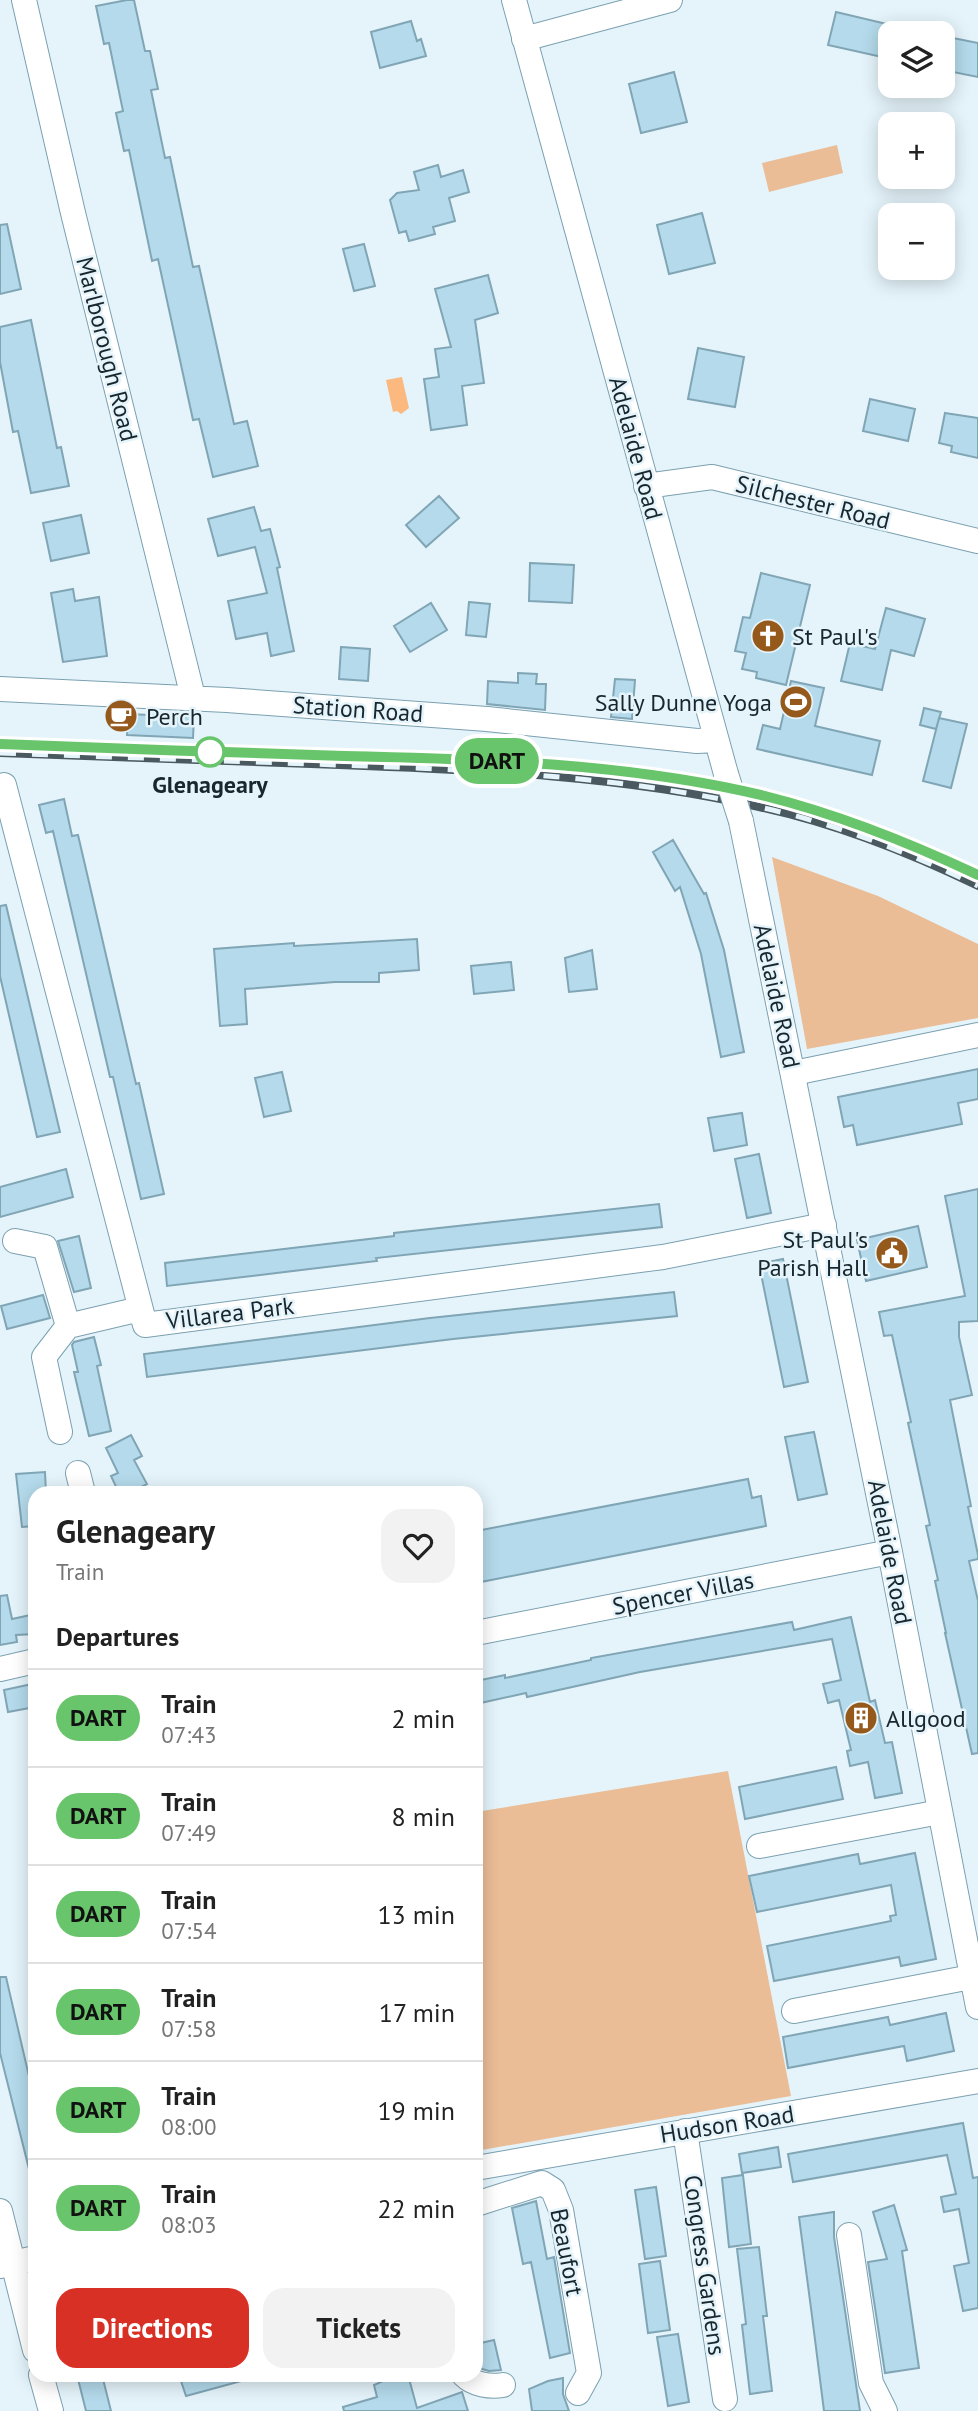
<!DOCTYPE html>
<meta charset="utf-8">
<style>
body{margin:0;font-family:"PT Sans",sans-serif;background:#f2f2f2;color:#222;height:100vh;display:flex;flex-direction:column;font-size:26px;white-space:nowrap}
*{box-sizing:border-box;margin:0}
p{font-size:23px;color:#767676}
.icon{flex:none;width:38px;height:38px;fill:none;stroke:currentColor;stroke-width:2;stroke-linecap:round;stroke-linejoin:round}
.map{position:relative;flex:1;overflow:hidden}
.drawer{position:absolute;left:28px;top:1486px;width:455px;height:896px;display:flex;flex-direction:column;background:#fff;border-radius:21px;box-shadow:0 4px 18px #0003}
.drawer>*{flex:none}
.badge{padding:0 14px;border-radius:23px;font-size:24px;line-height:46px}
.buttons{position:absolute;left:878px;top:21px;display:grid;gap:14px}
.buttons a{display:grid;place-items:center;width:77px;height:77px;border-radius:14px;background:#fff;box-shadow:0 4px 18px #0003;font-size:35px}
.map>.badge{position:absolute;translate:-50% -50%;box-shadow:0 0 0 4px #fff}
h2{padding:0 28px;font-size:26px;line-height:63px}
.round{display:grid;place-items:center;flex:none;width:74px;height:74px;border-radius:21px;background:#f2f2f2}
.headline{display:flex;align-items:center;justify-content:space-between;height:119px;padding:0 28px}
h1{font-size:33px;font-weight:600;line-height:52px}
.action{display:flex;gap:14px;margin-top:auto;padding:14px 28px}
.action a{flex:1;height:80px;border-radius:21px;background:#d93025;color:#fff;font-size:28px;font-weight:600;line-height:80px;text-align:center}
.action a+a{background:#f2f2f2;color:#222}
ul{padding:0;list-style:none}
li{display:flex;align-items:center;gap:21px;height:98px;padding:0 28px;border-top:2px solid #e0e0e0}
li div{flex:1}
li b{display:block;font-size:26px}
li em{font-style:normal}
li .badge{min-width:77px;font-weight:700;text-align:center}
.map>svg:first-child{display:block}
.green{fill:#eabd97}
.water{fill:#fbb87f}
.building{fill:#b4daeb;stroke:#80a5b5;stroke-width:2}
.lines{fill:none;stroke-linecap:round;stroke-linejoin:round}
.minor-casing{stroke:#7ba0b0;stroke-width:26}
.minor{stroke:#fff;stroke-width:24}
.rail-casing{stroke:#4a595f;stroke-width:8}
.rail{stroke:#e5f4fb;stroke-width:5;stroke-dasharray:16;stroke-linecap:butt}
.minor-bridge-casing{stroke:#7ba0b0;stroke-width:26;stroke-linecap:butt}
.minor-bridge{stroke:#fff;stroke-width:24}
.line-casing{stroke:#fff;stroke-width:16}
.line{stroke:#68c56b;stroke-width:10}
.stop-dot{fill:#fff;stroke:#68c56b;stroke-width:3.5}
.labels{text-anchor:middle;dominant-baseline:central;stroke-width:5;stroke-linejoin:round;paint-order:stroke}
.street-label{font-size:24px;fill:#18272d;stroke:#e5f4fb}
.poi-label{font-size:24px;fill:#18272d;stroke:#e5f4fb;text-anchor:start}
.stop-label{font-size:24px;font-weight:bold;fill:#18272d;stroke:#e5f4fb}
</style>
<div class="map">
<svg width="978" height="2411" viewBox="0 0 978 2411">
<rect width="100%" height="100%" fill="#e5f4fb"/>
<path class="green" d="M 837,145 L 843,173 L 769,192 L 762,163 Z
M 772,857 L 878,896 L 978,944 L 978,1018 L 807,1049 Z
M 728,1771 L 791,2096 L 476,2151 L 476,1812 Z"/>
<path class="water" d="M 402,377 L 409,408 L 401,414 L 397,411 L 393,412 L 386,380 Z"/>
<path class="building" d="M 127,0 L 134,0 L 145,51 L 150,51 L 158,89 L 151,90 L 165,158 L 170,157 L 193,267 L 199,266 L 234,424 L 247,421 L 258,466 L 213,477 L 199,419 L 193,420 L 158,259 L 152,261 L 129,150 L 124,151 L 116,113 L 123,111 L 109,43 L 104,44 L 96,6 Z
M 836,12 L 891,25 L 891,59 L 828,45 Z
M 411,21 L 417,41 L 421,39 L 426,56 L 380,68 L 371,32 Z
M 943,36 L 978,43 L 978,77 L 943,70 Z
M 674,72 L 687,122 L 641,133 L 629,84 Z
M 438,165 L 441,177 L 463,170 L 469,192 L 449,198 L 455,221 L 433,227 L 435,234 L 409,241 L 406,231 L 399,233 L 390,200 L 397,193 L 419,190 L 414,172 Z
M 702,213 L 715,263 L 669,274 L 657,225 Z
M 7,224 L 21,289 L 0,294 L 0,225 Z
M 364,244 L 375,286 L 354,291 L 343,249 Z
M 488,275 L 498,313 L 475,320 L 484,383 L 462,386 L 467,425 L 431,430 L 424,379 L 439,377 L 435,349 L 451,347 L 435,289 Z
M 31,320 L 57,448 L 61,447 L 69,486 L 31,493 L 18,431 L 13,432 L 0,362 L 0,327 Z
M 698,348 L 744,357 L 735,407 L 688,399 Z
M 870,399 L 915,409 L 908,441 L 863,431 Z
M 945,413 L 978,418 L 978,458 L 951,452 L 952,446 L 939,443 Z
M 439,496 L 459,518 L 426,547 L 406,525 Z
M 254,507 L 261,531 L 270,529 L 280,567 L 277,568 L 294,651 L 271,656 L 267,633 L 236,639 L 228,601 L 267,593 L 255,547 L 218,556 L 208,519 Z
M 81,515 L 89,553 L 51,561 L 43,523 Z
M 530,563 L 574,565 L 572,603 L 529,601 Z
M 761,573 L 810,585 L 786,685 L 756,678 L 757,672 L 742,669 L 746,653 L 735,651 L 743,617 L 750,618 Z
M 73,589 L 75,601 L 99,597 L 107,656 L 63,662 L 51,593 Z
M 469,602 L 490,604 L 486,637 L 466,635 Z
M 431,603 L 447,630 L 410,652 L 394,626 Z
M 886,608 L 925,619 L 914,656 L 891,650 L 882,690 L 841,681 L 850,643 L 875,649 Z
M 341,647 L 370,649 L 368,681 L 339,679 Z
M 518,673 L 537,674 L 536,684 L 546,684 L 545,710 L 487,704 L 488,681 L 518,683 Z
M 615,679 L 635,680 L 632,719 L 611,717 Z
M 791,681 L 824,688 L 815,726 L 880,741 L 872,775 L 757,749 L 763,725 L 780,729 Z
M 924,708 L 941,712 L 936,729 L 920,725 Z
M 128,714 L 194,717 L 193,738 L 127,735 Z
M 939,718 L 967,724 L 951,788 L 923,781 Z
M 64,799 L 72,836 L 78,835 L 136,1084 L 139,1083 L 164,1194 L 141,1199 L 113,1077 L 110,1077 L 53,831 L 46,833 L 39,805 Z
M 673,840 L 704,894 L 706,893 L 724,950 L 744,1052 L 721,1057 L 701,954 L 680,887 L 675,891 L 653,852 Z
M 6,905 L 60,1132 L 37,1137 L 0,976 L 0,906 Z
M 417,939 L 419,970 L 379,973 L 379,982 L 335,982 L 245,989 L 247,1024 L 220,1026 L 214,949 L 294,943 L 294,946 Z
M 592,950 L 597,989 L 569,992 L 565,958 Z
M 511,962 L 514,990 L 474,994 L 471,966 Z
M 978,1069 L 978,1099 L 958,1103 L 962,1124 L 857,1145 L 853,1125 L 844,1127 L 838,1097 Z
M 282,1072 L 291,1111 L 264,1117 L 255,1078 Z
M 742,1113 L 747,1145 L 714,1151 L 708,1118 Z
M 759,1154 L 771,1213 L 747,1218 L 735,1159 Z
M 66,1169 L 73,1197 L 0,1217 L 0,1187 Z
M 978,1189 L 978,1321 L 959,1322 L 959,1337 L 972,1395 L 950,1400 L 971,1506 L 968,1507 L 978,1555 L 978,1559 L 969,1561 L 978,1601 L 978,1753 L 972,1754 L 945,1633 L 946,1633 L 935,1581 L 938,1580 L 926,1526 L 930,1525 L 908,1423 L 911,1422 L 892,1335 L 884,1336 L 879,1312 L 965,1296 L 945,1196 Z
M 659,1204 L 662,1227 L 376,1258 L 377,1261 L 167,1286 L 165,1263 L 394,1236 L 394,1233 Z
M 918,1226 L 927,1267 L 866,1281 L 857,1240 Z
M 79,1236 L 91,1288 L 74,1292 L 58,1241 Z
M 783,1259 L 808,1382 L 784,1387 L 759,1264 Z
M 674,1292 L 677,1316 L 453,1339 L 147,1377 L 144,1354 L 430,1318 Z
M 43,1295 L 50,1318 L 7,1329 L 1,1306 Z
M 94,1337 L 101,1365 L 97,1366 L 111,1431 L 89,1436 L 74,1372 L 78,1372 L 72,1345 L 74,1342 Z
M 814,1432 L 827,1494 L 798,1500 L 785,1437 Z
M 131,1435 L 142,1456 L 134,1460 L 147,1484 L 130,1493 L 119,1493 L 111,1476 L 118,1473 L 106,1448 Z
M 45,1472 L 46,1493 L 35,1493 L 35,1526 L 22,1527 L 16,1474 Z
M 748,1479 L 752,1498 L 761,1496 L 766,1526 L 476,1583 L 476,1531 Z
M 7,1595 L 12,1619 L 35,1614 L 35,1634 L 16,1635 L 17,1642 L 0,1645 L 0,1596 Z
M 851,1617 L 870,1702 L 875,1700 L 885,1743 L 892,1742 L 902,1793 L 875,1798 L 868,1762 L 850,1766 L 847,1751 L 851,1750 L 839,1700 L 828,1703 L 823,1684 L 841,1680 L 832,1639 L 640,1672 L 527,1697 L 526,1693 L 476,1704 L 476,1681 L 505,1675 L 505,1678 L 591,1660 L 591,1658 L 792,1622 L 794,1630 Z
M 32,1684 L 35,1707 L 8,1712 L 4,1690 Z
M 836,1767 L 843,1799 L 745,1819 L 739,1787 Z
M 915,1853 L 936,1959 L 901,1966 L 899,1957 L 774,1981 L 767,1946 L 891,1921 L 890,1916 L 896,1915 L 891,1885 L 757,1912 L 749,1876 L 858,1854 L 860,1864 Z
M 0,1977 L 6,1977 L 31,2085 L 35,2084 L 35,2168 L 29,2169 L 0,2053 Z
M 946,2013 L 954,2051 L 907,2061 L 904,2046 L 788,2068 L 783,2037 L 888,2017 L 890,2025 Z
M 963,2123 L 973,2178 L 978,2177 L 978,2308 L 963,2311 L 954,2266 L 969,2263 L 959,2209 L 944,2212 L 941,2197 L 956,2194 L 947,2155 L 793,2182 L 788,2154 Z
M 778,2147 L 781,2167 L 742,2173 L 739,2154 Z
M 743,2175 L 751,2244 L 729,2247 L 722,2178 Z
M 656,2187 L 666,2256 L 645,2259 L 635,2190 Z
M 536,2201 L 547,2259 L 554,2257 L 570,2353 L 550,2358 L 531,2262 L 523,2264 L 512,2208 Z
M 894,2205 L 907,2250 L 902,2251 L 919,2368 L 885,2373 L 868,2262 L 887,2259 L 873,2212 Z
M 834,2212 L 834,2237 L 860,2411 L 824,2411 L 812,2316 L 799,2217 Z
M 759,2247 L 767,2316 L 763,2316 L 772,2391 L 750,2394 L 742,2325 L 746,2324 L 737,2249 Z
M 660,2261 L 670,2330 L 648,2333 L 639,2264 Z
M 678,2334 L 689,2402 L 668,2406 L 657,2337 Z
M 494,2340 L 501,2370 L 489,2371 L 479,2368 L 476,2366 L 476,2344 Z
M 77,2375 L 102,2375 L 111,2411 L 86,2411 Z
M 179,2375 L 245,2375 L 245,2380 L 186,2396 Z
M 396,2375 L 408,2375 L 417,2408 L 462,2392 L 468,2411 L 344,2411 L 343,2407 L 377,2397 L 374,2385 Z
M 563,2378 L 563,2394 L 569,2411 L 532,2411 L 529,2389 L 548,2381 Z"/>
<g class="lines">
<defs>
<path id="minor" d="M 24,0 L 73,213 L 193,697
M 514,0 L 726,774
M 524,39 L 670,0
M 646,486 L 712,477 L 978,541
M 0,689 L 227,700 L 487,719 L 697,741 L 716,740
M 4,785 L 145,1325 L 663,1257 L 824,1225
M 741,821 L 890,1552 L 978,2007
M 794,1073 L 978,1035
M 15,1241 L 45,1247 L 68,1326
M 60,1432 L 44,1357 L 68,1326 L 140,1309
M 78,1473 L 83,1493
M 476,1633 L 890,1552
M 0,1669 L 35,1661
M 759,1846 L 940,1812
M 794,2011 L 971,1977
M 685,2131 L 725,2399
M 476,2168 L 978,2081
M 476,2204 L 542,2183 L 553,2190 L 561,2210 L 589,2373 L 578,2393
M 0,2211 L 35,2350
M 849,2235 L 871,2383 L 885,2411
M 0,2266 L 35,2258
M 41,2375 L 51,2411
M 464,2375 C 474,2385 490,2387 503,2385"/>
</defs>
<use href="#minor" class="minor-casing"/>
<use href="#minor" class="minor"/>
<defs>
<path id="rail" d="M 0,753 C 113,757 226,761 339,765 C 480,770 621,776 759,807 C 834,823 910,853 978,886
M 378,756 C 507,760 638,766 764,796 C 790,803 815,812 841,820"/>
</defs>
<use href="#rail" class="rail-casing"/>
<use href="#rail" class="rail"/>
<defs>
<path id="minor-bridge" d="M 726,774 L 741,821"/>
</defs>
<use href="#minor-bridge" class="minor-bridge-casing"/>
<use href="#minor-bridge" class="minor-bridge"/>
</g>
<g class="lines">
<defs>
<path id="line" d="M 0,744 C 115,749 229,752 344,756 C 483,759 629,763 765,796 C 837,814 910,843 978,875"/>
</defs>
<use href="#line" class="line-casing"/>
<use href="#line" class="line"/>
</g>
<defs>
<symbol id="church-disc" viewBox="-11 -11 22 22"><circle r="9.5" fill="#96591c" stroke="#e5f4fb"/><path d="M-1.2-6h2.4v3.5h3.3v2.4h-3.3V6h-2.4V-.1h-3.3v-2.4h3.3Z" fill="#fff"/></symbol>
<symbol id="stadium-disc" viewBox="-11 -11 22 22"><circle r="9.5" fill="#96591c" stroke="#e5f4fb"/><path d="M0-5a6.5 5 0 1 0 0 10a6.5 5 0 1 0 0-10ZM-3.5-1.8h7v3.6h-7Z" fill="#fff"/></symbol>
<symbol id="cafe-disc" viewBox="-11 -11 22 22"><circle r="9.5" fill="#96591c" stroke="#e5f4fb"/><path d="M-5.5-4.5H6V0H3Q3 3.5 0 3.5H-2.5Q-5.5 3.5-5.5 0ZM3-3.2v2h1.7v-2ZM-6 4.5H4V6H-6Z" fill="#fff"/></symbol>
<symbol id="civic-disc" viewBox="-11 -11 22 22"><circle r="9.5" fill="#96591c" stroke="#e5f4fb"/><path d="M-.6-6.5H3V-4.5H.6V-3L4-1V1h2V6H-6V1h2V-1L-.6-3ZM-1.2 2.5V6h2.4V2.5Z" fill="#fff"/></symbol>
<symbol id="building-disc" viewBox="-11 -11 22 22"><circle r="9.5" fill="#96591c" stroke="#e5f4fb"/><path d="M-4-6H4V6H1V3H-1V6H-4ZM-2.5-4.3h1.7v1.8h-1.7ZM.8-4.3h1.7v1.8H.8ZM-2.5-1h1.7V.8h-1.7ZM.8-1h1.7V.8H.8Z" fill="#fff"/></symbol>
</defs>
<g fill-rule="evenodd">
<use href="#church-disc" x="749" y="617" width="38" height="38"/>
<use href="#stadium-disc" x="777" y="683" width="38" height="38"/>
<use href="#cafe-disc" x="102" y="697" width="38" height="38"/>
<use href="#civic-disc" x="873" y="1234" width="38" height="38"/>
<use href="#building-disc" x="842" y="1699" width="38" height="38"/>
</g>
<circle class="stop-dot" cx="210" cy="752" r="14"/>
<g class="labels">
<g class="street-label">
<text transform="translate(107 349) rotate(76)">Marlborough Road</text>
<text transform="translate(636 448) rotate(75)">Adelaide Road</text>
<text transform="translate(813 502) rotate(14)">Silchester Road</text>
<text transform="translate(358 709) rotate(4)">Station Road</text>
<text transform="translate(777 996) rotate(78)">Adelaide Road</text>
<text transform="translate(230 1313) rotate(-7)">Villarea Park</text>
<text transform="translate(890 1552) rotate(79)">Adelaide Road</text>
<text transform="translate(683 1593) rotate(-11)">Spencer Villas</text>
<text transform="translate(727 2124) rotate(-9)">Hudson Road</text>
<text transform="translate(567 2252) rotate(79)">Beaufort</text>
<text transform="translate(705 2265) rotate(82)">Congress Gardens</text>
</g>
<g class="poi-label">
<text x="792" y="636">St Paul's</text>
<text x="772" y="702" text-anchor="end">Sally Dunne Yoga</text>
<text x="146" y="716">Perch</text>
<text x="868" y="1239" text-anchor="end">St Paul's<tspan x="868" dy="28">Parish Hall</tspan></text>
<text x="886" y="1718">Allgood</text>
</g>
<g class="stop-label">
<text x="210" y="784">Glenageary</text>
</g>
</g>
</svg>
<div class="buttons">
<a><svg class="icon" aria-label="layers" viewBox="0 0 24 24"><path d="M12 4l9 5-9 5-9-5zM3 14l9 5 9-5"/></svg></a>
<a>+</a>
<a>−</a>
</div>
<b class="badge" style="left:497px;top:761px;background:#68c56b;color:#111">DART</b>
<section class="drawer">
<div class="headline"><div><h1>Glenageary</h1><p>Train</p></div><a class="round"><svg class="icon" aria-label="heart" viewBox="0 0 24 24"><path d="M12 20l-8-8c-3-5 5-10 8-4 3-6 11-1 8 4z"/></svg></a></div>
<h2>Departures</h2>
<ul>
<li><span class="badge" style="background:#68c56b;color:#111">DART</span><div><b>Train</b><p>07:43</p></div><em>2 min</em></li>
<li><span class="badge" style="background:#68c56b;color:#111">DART</span><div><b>Train</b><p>07:49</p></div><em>8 min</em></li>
<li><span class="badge" style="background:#68c56b;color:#111">DART</span><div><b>Train</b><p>07:54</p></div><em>13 min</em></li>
<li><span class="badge" style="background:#68c56b;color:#111">DART</span><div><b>Train</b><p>07:58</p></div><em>17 min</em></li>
<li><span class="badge" style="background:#68c56b;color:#111">DART</span><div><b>Train</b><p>08:00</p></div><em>19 min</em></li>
<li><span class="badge" style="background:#68c56b;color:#111">DART</span><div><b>Train</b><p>08:03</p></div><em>22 min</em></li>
</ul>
<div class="action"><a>Directions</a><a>Tickets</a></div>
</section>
</div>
